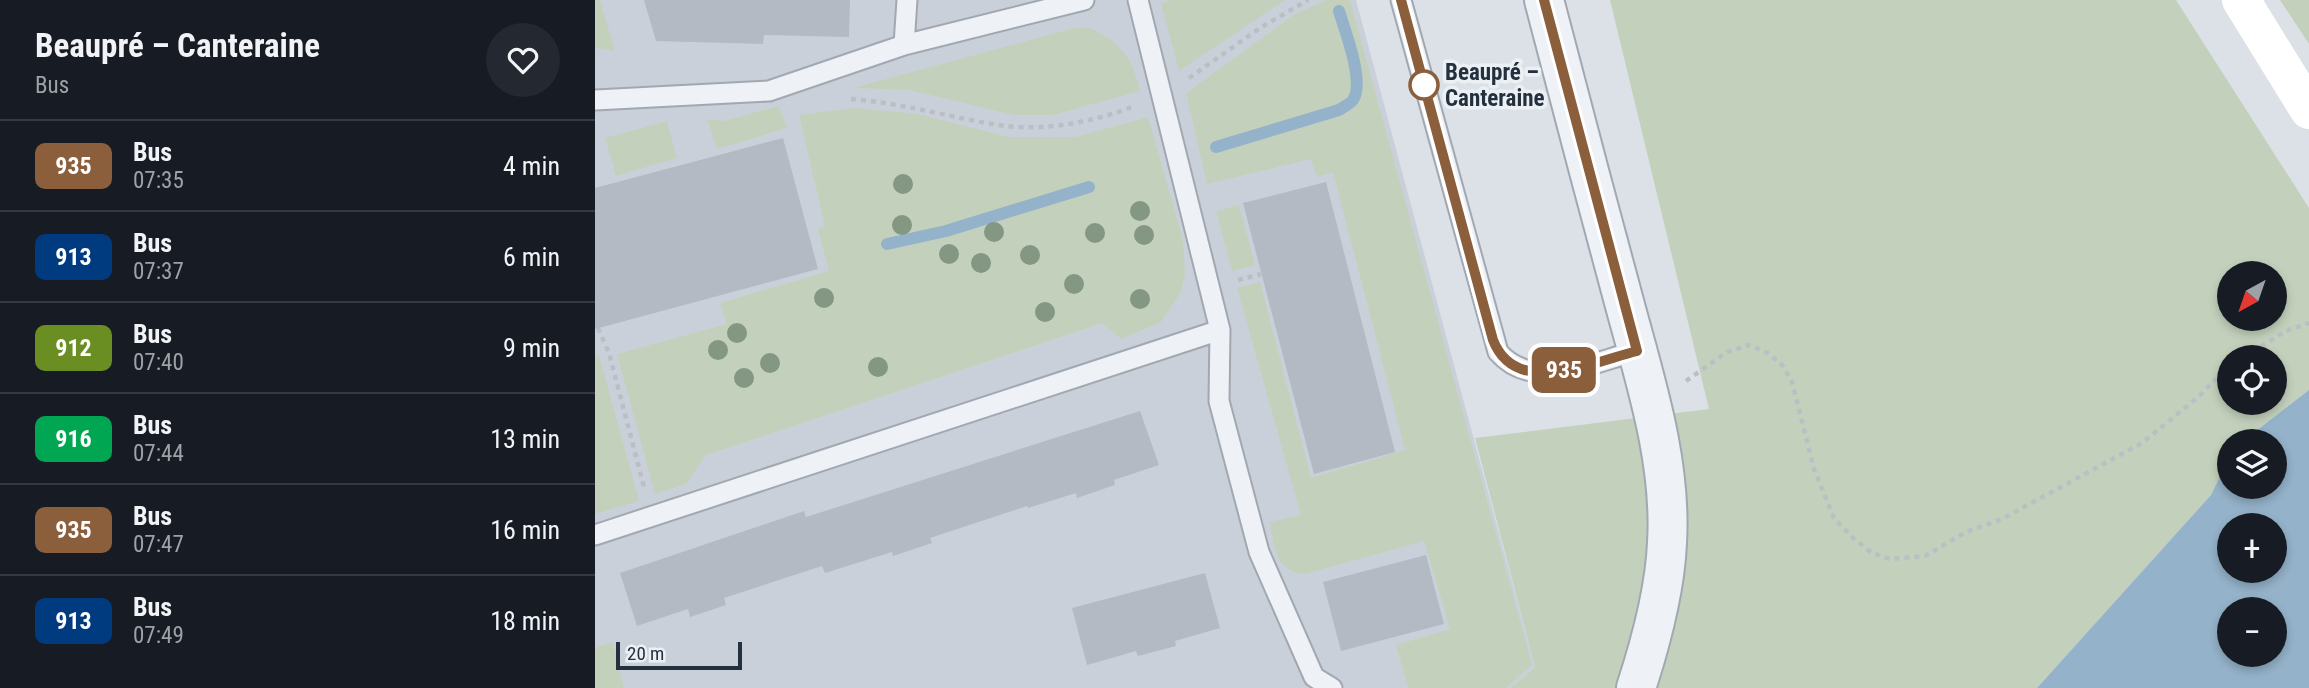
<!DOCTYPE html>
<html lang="fr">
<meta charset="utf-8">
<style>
body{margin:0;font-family:"Roboto Condensed",sans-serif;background:#242831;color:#f1f3f6;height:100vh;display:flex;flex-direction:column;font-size:26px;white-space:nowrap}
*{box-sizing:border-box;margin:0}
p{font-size:23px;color:#9ea1a6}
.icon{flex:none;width:38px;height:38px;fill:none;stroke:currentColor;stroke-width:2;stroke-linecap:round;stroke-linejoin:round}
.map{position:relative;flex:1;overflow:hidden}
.details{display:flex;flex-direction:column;background:#171b24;width:595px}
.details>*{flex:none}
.badge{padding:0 14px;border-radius:10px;font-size:24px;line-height:46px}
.needle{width:46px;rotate:220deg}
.tools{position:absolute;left:1622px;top:261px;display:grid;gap:14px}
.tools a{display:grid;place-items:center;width:70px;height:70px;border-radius:50%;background:#171b24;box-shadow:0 4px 10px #0003;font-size:35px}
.scale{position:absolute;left:21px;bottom:18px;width:126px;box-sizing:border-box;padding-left:7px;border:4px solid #25303e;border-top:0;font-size:19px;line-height:24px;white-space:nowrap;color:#25303e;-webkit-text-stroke:5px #ebf0f5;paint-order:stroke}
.map>.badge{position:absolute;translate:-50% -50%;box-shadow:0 0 0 4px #fff}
.round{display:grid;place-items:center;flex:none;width:74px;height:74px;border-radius:37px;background:#242831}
.summary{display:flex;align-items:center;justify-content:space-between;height:119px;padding:0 35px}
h1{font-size:33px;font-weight:700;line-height:52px}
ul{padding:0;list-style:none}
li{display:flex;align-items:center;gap:21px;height:91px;padding:0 35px;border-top:2px solid #363941}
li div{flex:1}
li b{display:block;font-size:26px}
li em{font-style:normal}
li .badge{min-width:77px;font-weight:700;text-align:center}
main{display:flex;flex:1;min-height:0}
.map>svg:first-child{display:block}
.built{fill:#cad0d9}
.green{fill:#c3d1bc;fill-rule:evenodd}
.water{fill:#94b2c9;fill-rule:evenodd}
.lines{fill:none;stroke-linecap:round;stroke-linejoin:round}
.stream{stroke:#94b2c9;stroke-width:12}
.building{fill:#b3bac4}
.service-casing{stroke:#a1a8b1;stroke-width:23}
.minor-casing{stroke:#a1a8b1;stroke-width:42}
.path{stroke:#babfc5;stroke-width:4.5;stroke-dasharray:5 5;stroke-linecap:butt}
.service{stroke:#eef1f5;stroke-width:19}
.minor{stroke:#eef1f5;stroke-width:38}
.secondary{stroke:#fff;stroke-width:38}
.tree{fill:#849783}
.line-casing{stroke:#fff;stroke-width:16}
.line{stroke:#8b5e3c;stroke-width:10}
.stop-dot{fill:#fff;stroke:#8b5e3c;stroke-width:3.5}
.labels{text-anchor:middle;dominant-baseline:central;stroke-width:7;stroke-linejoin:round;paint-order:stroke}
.stop-label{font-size:23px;font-weight:bold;fill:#25303e;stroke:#ebf0f5;text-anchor:start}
</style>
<main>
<section class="details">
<div class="summary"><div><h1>Beaupré – Canteraine</h1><p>Bus</p></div><a class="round"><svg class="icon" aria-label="heart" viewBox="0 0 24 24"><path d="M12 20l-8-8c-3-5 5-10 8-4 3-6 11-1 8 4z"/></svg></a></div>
<ul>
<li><span class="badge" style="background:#8b5e3c;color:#fff">935</span><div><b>Bus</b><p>07:35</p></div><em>4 min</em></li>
<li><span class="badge" style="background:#003b80;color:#fff">913</span><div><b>Bus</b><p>07:37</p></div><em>6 min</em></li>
<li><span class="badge" style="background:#6b8e23;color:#fff">912</span><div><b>Bus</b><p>07:40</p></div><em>9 min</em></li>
<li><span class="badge" style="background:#00a651;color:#fff">916</span><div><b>Bus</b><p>07:44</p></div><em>13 min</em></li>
<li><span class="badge" style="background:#8b5e3c;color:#fff">935</span><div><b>Bus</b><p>07:47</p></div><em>16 min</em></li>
<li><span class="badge" style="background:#003b80;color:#fff">913</span><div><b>Bus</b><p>07:49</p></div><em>18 min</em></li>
</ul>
</section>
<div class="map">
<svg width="1714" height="688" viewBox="0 0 1714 688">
<rect width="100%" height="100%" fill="#dce1e7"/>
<path class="built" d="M 0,0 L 761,0 L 940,667 L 915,688 L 0,688 Z"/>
<path class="green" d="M 0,0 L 5,0 L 20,51 L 0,48 Z
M 578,0 L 690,0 L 584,71 L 566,3 Z
M 732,0 L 755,0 L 937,665 L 911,688 L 813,688 L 801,645 L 855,629 L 829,541 L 710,574 C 680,572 679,547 675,522 L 706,515 L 642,288 L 665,282 L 716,478 L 810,450 L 738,172 L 722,177 L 716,159 L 612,184 L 591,93 L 700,14 Z
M 1015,0 L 1581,0 L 1714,208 L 1714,390 L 1648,441 L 1634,441 L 1634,458 L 1616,495 L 1442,688 L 915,688 L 940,667 L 880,438 L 1114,409 ZM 1634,273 L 1680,273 L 1680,318 L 1634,318 ZM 1634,357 L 1680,357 L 1680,402 L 1634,402 Z
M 1685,0 L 1714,0 L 1714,44 Z
M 493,27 C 525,42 537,56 545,91 L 458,115 L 419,115 L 314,90 L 258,88 L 476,29 Z
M 184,106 L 192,128 L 122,149 L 112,119 L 129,121 Z
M 260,108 L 323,114 L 413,137 L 481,137 L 553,117 L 588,240 L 590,274 L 585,294 L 566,322 L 526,339 L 507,323 L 111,455 L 91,484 L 60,494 L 22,354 L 132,324 L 125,303 L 234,271 L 223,229 L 230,226 L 204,115 Z
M 72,121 L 82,158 L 21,176 L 10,138 Z
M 644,205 L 660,265 L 637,271 L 621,211 Z
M 4,355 L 44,501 L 0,514 L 0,357 Z
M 18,642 L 29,688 L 0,688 L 0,648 Z"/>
<path class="water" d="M 1714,390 L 1714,688 L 1442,688 L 1616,495 L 1634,458 L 1634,486 L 1680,486 L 1680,441 L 1648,441 ZM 1634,525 L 1680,525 L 1680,570 L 1634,570 ZM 1634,609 L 1680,609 L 1680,654 L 1634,654 Z"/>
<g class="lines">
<path class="stream" d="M 621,147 L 744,110 C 748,107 755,104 758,100 C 770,82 750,31 744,11
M 292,244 L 351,231 L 494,187"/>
</g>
<path class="building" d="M 49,0 L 255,0 L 254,37 L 169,35 L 168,44 L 61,41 Z
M 188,138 L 223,269 L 0,329 L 0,188 Z
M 731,182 L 800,452 L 719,474 L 648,203 Z
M 545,411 L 564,465 L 519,480 L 520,485 L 482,498 L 481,493 L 433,508 L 432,506 L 335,538 L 337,543 L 298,556 L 297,552 L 230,573 L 227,566 L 129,598 L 131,605 L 95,617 L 93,609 L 42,626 L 25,573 L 209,511 L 211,517 Z
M 831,555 L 849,624 L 746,651 L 728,582 Z
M 610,573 L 625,628 L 580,641 L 581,646 L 543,656 L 541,651 L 492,665 L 477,608 Z"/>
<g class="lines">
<defs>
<path id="service" d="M 312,0 L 309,45 L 489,0
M 543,0 L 625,330 L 624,401 L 664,552 L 719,677 L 737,688
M 806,0 L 903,352 C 939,393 997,362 1042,351
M 0,100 L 174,91 L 309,45
M 0,535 L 625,330"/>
<path id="minor" d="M 949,0 C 975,99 1001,199 1028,298 C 1049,377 1077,460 1072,543 C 1070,591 1056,642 1041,688"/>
</defs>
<use href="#service" class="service-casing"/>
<use href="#minor" class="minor-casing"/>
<path class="path" d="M 594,78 L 665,28 L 713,0
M 256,99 C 306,103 354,117 403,125 C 448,132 498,122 540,106
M 643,280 L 666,274
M 3,328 L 14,353 L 49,487
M 1649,357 L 1691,331 L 1714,323
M 1091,381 L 1132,352 L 1154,345 L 1173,353 L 1188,366 L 1197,382 L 1219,469 L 1239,518 L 1257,537 L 1277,553 L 1295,559 L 1330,556 L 1371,532 L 1407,519 L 1547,443 L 1602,398 L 1634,366"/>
<use href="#service" class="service"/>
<use href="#minor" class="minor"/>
<path class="secondary" d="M 1646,0 L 1714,110"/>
</g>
<g class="tree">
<circle cx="308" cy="184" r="10"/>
<circle cx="545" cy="211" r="10"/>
<circle cx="307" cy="225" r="10"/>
<circle cx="399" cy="232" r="10"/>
<circle cx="500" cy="233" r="10"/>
<circle cx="549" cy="235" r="10"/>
<circle cx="354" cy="254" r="10"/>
<circle cx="435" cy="255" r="10"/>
<circle cx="386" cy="263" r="10"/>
<circle cx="479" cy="284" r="10"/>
<circle cx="229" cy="298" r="10"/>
<circle cx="545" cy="299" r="10"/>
<circle cx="450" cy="312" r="10"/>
<circle cx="142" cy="333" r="10"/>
<circle cx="123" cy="350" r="10"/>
<circle cx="175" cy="363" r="10"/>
<circle cx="283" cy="367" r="10"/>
<circle cx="149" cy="378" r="10"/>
</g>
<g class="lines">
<defs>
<path id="line" d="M 806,0 L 898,340 C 921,399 998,362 1042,351 L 949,0"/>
</defs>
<use href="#line" class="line-casing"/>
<use href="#line" class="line"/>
</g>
<circle class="stop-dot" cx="829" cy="85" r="14"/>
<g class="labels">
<g class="stop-label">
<text x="850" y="72">Beaupré –<tspan x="850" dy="26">Canteraine</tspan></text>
</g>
</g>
</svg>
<div class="tools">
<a><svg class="needle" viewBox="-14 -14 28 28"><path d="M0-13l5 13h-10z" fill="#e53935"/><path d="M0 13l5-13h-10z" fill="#9ea1a6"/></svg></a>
<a><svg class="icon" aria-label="locate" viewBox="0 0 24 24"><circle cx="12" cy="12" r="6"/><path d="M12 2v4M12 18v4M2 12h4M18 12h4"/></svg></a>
<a><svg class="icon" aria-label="layers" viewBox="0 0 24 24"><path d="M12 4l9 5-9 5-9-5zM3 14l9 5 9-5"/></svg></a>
<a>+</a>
<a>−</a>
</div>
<div class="scale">20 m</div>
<b class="badge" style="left:969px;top:370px;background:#8b5e3c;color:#fff">935</b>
</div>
</main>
